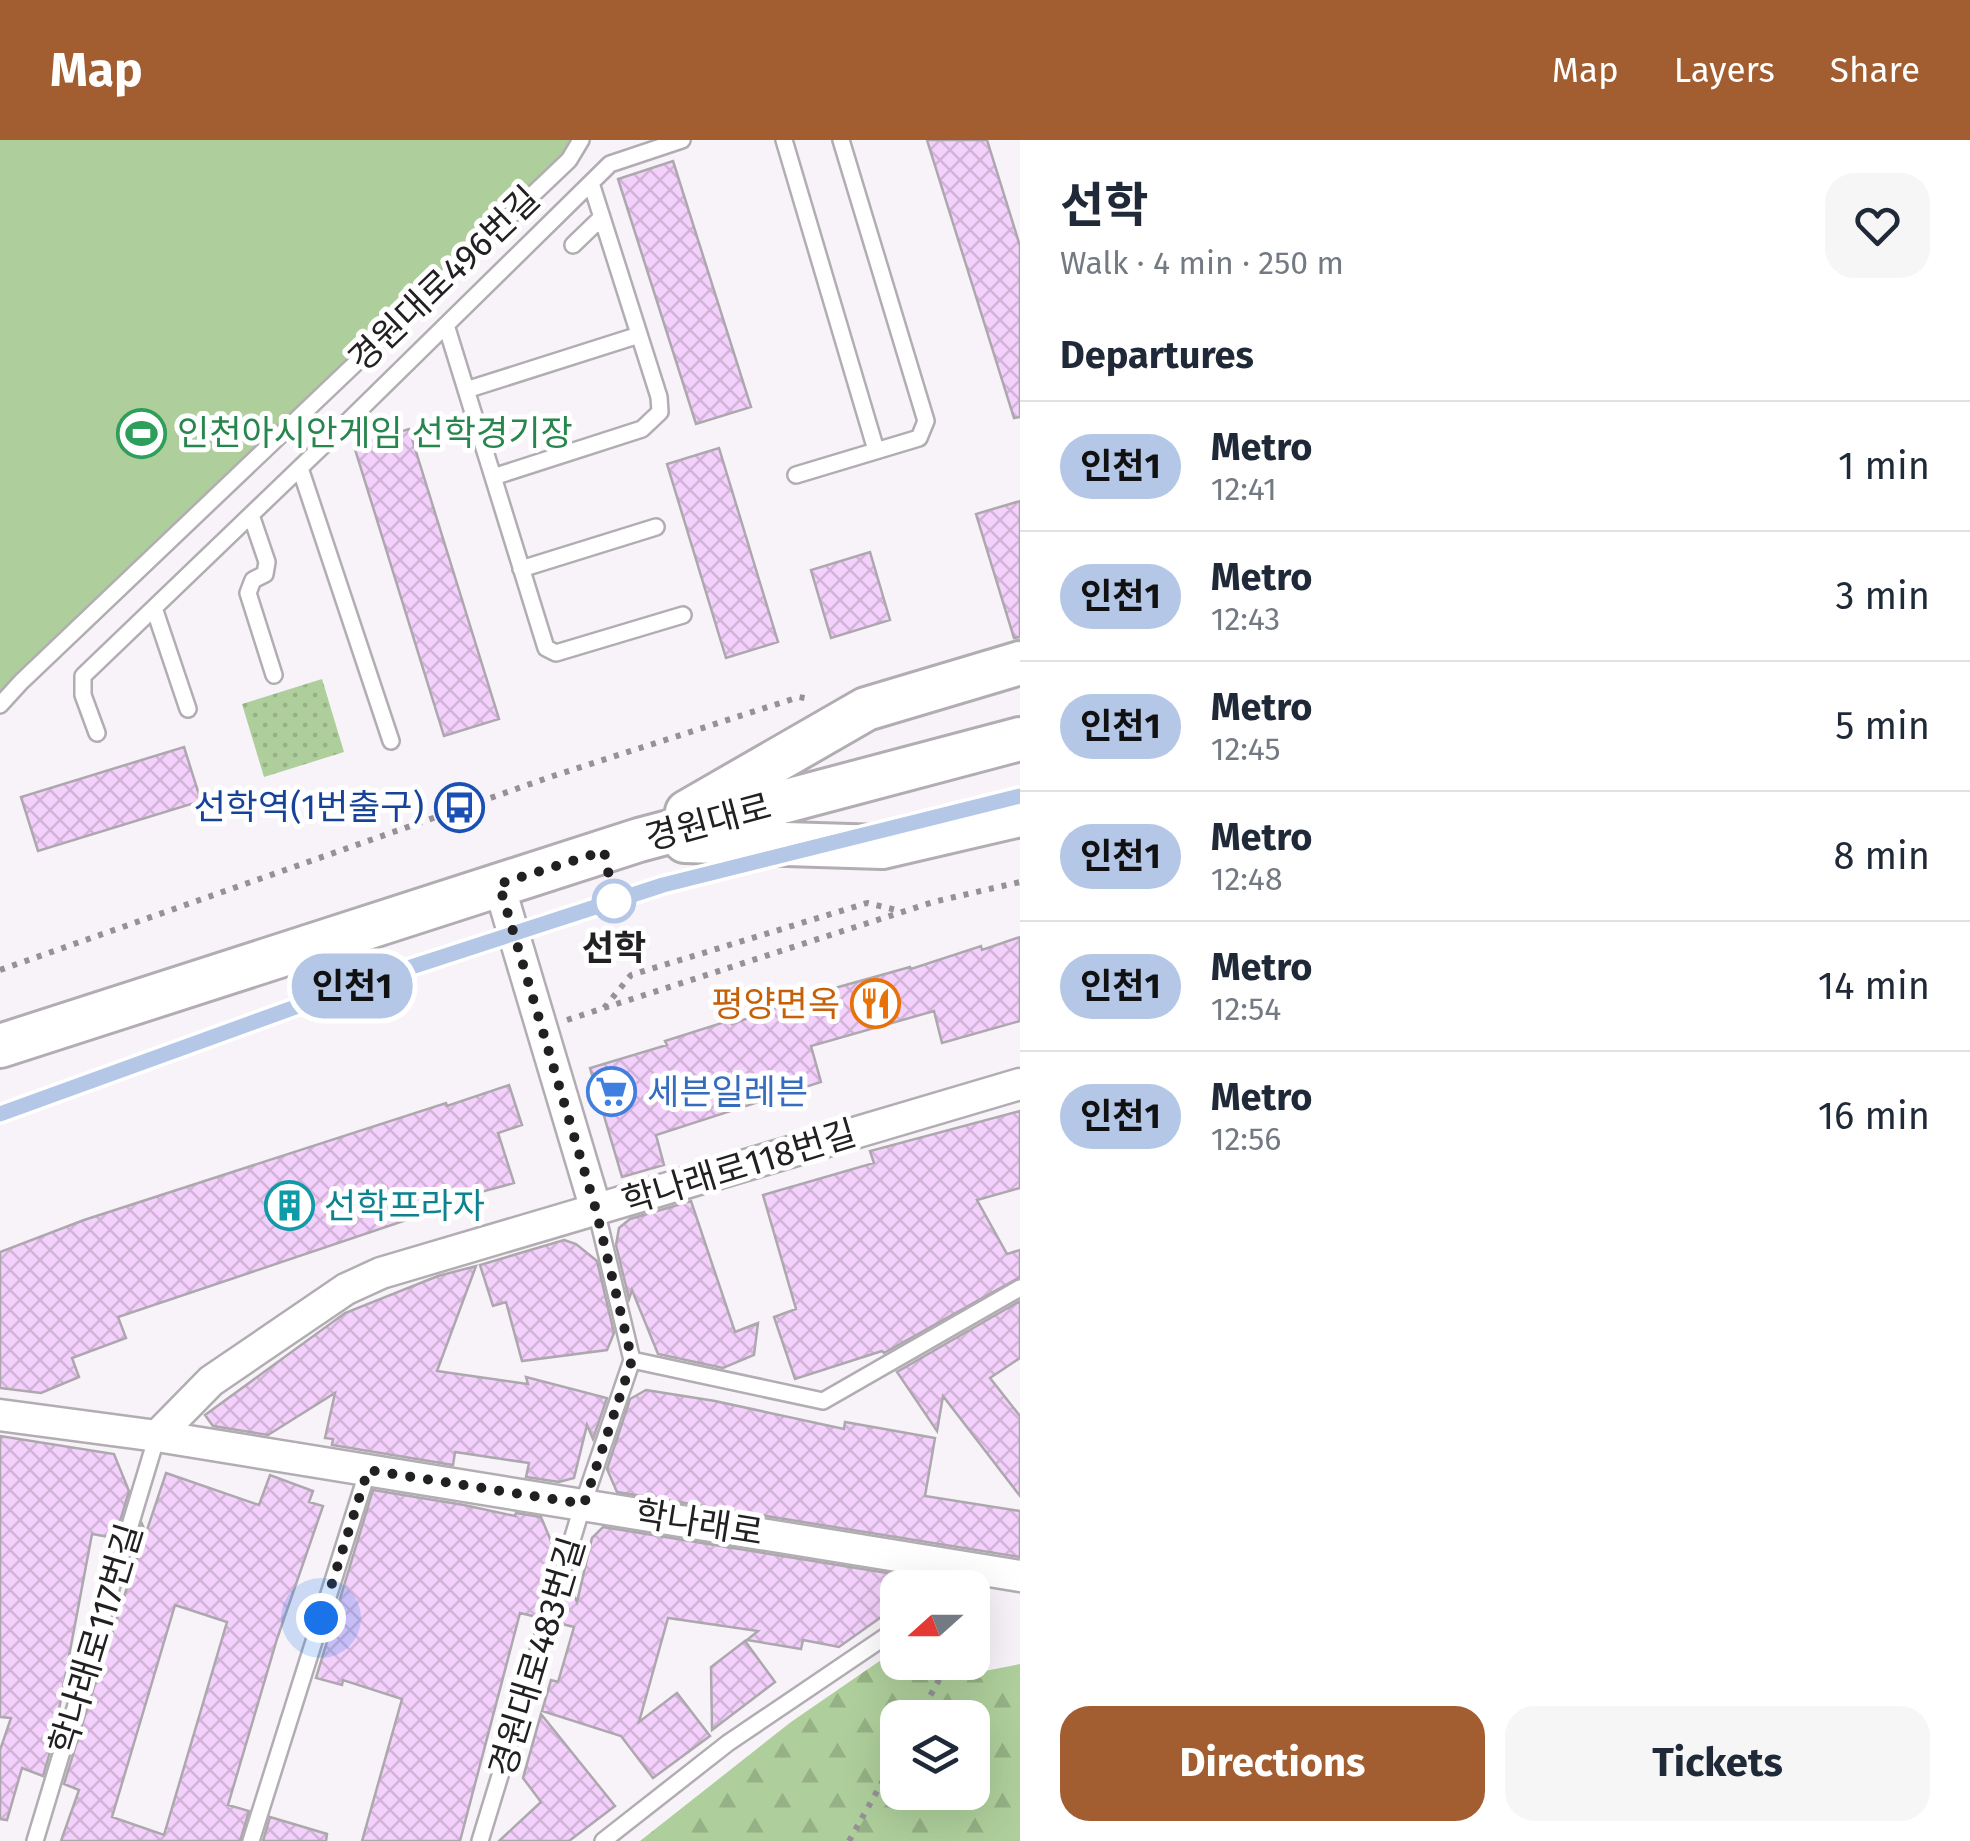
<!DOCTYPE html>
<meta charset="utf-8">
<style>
body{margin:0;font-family:"Fira Sans","Noto Sans KR",sans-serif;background:#f6f6f7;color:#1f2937;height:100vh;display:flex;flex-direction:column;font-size:38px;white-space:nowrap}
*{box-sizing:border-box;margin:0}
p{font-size:32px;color:#747a83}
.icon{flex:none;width:55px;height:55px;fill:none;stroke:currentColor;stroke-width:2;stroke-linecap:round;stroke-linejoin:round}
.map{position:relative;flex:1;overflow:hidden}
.panel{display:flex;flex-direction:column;background:#fff;width:950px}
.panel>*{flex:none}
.badge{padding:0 20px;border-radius:32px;font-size:35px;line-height:65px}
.needle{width:65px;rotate:249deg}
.tools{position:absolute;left:880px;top:1430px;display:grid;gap:20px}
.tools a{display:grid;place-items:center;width:110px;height:110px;border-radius:20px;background:#fff;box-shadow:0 10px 40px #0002;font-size:50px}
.you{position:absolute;width:50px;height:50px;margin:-25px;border:8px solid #fff;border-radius:50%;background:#1a73e8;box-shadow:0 0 0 15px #1a73e833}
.map>.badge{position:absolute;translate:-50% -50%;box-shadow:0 0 0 5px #fff}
h2{padding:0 40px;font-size:38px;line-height:90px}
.round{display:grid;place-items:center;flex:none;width:105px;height:105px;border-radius:30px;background:#f6f6f7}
.head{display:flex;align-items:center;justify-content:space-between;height:170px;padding:0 40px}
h1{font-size:48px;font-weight:700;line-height:75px}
.action{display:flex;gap:20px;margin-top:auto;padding:20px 40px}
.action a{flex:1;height:115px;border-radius:30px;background:#a25d30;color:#fff;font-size:40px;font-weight:700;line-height:115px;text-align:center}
.action a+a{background:#f6f6f7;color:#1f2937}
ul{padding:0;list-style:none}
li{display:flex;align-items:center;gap:30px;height:130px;padding:0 40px;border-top:2px solid #e0e1e3}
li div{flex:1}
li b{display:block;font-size:38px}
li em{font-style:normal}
li .badge{min-width:110px;font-weight:700;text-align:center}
header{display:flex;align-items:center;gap:60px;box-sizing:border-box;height:140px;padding:0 50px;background:#a25d30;color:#fff}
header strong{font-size:48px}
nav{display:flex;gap:55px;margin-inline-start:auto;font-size:35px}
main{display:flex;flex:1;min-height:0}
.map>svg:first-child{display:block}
.forest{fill:url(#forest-firs);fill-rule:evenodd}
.park{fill:url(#park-dots)}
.garden{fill:#aecf9b}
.building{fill:url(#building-cross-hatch);stroke:#aca8ad;stroke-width:2.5;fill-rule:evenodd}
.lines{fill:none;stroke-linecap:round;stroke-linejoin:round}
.lane-casing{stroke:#b1adb2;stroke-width:20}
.street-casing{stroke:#b1adb2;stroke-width:35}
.secondary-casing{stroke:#b1adb2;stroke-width:48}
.path{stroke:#959196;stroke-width:6;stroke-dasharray:5 8;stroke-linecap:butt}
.lane{stroke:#fff;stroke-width:15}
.street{stroke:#fff;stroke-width:30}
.secondary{stroke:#fff;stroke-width:42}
.line-casing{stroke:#fff;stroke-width:22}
.line{stroke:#b4c7e7;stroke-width:15}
.walk{stroke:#222022;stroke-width:10;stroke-dasharray:0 18}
.stop-dot{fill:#fff;stroke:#b4c7e7;stroke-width:5}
.labels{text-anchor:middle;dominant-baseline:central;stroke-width:10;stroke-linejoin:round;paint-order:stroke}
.street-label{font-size:35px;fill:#222022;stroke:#fff}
.leisure-label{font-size:35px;fill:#27864d;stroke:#fff;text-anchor:start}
.transit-label{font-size:35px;fill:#164399;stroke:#fff;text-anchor:end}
.stop-label{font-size:35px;font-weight:bold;fill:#222022;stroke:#fff}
.food-label{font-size:35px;fill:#c56008;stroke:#fff;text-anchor:end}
.shop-label{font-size:35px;fill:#366cbe;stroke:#fff;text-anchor:start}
.culture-label{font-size:35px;fill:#0d838f;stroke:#fff;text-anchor:start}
</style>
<header>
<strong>Map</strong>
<nav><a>Map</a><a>Layers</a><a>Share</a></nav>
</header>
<main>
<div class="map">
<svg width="1020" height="1701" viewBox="0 0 1020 1701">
<defs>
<pattern id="forest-firs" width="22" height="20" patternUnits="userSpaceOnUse" patternTransform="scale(2.5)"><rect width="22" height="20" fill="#aecf9b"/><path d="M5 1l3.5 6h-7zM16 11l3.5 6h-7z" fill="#95b185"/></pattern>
<pattern id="park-dots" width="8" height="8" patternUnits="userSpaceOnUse" patternTransform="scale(2.5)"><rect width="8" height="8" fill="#aecf9b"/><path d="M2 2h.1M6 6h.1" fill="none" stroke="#95b185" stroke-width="1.8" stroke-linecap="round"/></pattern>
<pattern id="building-cross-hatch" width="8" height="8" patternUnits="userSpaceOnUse" patternTransform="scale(2.5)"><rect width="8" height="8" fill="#f4d1fc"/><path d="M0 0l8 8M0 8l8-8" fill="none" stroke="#d1b3d8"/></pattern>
</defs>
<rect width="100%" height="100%" fill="#f8f3f9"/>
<path class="forest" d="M 897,1509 L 898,1522 L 964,1523 L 980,1532 L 1020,1524 L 1020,1701 L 640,1701 L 791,1582 ZM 898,1578 L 972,1578 L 972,1652 L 898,1652 Z"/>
<path class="park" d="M 322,539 L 344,612 L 264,637 L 242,564 Z"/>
<path class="garden" d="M 0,0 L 581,0 L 0,567 Z"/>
<path class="building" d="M 927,0 L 987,0 L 1020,106 L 1020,277 L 1014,278 Z
M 673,21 L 751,267 L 696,284 L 618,39 Z
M 409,289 L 499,579 L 444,596 L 354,306 Z
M 719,308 L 778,502 L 726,518 L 667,324 Z
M 1020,361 L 1020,497 L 1014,498 L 976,374 Z
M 870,412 L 890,480 L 831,498 L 811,430 Z
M 184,607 L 201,661 L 38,711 L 21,657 Z
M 1020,797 L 1020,881 L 942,903 L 934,871 L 811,906 L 821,942 L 656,995 L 664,1025 L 622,1037 L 590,928 L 667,905 L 665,901 L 731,880 L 732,884 L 817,853 L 910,827 L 911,829 L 981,806 L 982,810 Z
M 509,945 L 522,985 L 498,993 L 514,1043 L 477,1053 L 478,1056 L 118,1177 L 126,1198 L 72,1218 L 79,1237 L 41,1253 L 0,1248 L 0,1112 L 84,1080 L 446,963 L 447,966 Z
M 1020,971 L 1020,1048 L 977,1060 L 1007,1114 L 1020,1110 L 1020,1137 L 884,1213 L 882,1211 L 795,1239 L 774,1177 L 796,1169 L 763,1055 L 874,1023 L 870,1011 Z
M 691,1061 L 735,1192 L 758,1183 L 754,1215 L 723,1228 L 658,1214 L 632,1150 L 629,1159 L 616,1105 L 619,1088 L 630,1079 Z
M 564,1100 L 576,1104 L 597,1121 L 614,1193 L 607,1210 L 522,1221 L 506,1162 L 493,1166 L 480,1125 Z
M 476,1126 L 437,1231 L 528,1244 L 526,1237 L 607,1258 L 593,1299 L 587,1285 L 574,1338 L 559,1342 L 526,1337 L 529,1323 L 455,1312 L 453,1325 L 332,1305 L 333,1299 L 325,1298 L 335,1253 L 268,1295 L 213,1286 L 205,1275 L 345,1173 L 438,1136 Z
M 1020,1161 L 1020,1218 L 990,1238 L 1020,1276 L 1020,1356 L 943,1256 L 937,1291 L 897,1232 Z
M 646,1250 L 715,1261 L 844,1289 L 845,1282 L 935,1298 L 925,1356 L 1020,1371 L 1020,1417 L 617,1352 L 607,1329 L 630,1259 Z
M 0,1296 L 114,1314 L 129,1351 L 115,1398 L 92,1394 L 57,1580 L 59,1581 L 43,1636 L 22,1628 L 7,1680 L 0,1679 L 0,1610 L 11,1578 L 0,1577 Z
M 166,1333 L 259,1365 L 270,1335 L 313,1351 L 309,1362 L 323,1366 L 277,1499 L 228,1665 L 249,1671 L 240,1701 L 61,1701 L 79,1650 L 64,1644 L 90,1559 L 142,1403 L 137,1402 L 142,1384 L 146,1393 ZM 175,1465 L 227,1482 L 164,1695 L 112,1677 Z
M 373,1350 L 464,1365 L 515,1376 L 516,1373 L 541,1377 L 556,1413 L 537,1477 L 520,1473 L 460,1701 L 362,1701 L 402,1559 L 343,1540 L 342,1545 L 316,1538 Z
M 603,1387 L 912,1437 L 912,1448 L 898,1448 L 898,1465 L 839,1507 L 803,1500 L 801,1509 L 747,1500 L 758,1491 L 668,1478 L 639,1582 L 677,1553 L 710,1596 L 653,1638 L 621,1596 L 542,1571 L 551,1540 L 558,1542 L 574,1487 L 558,1483 L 570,1445 L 577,1462 L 592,1398 Z
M 745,1501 L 775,1542 L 712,1590 L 711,1527 Z
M 541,1574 L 615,1666 L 569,1701 L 499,1701 L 541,1662 L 523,1638 Z
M 270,1677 L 327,1694 L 326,1701 L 263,1701 Z"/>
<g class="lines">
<defs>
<path id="lane" d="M 784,0 L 876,310
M 573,105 L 602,77
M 446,185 L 546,508 L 556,513 L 683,475
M 466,250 L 639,195
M 300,328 L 391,601
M 796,335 L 919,298 L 926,281 L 841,0
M 493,337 L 642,289 L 660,272 L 659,257 L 591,43
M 251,375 L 267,422 L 265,434 L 253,440 L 248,453 L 274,535
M 521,429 L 656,387
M 154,468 L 188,569
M 0,565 L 21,542 L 569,20 L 581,0
M 97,593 L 83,555 L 83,536 L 333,296 L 610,24 L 682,0
M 632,1220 L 823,1261 L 1020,1148
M 35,1701 L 157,1296
M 251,1701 L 368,1330
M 480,1701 L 583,1364 L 632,1220 L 596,1070
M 603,1701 L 728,1603 L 898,1488"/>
<path id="street" d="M 499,745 L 596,1070
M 0,1275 L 157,1296 L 1020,1436
M 157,1296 L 211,1241 L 346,1149 L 381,1133 L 1020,944"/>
<path id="secondary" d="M 687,672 L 866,569 L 1020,523
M 685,701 L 882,707 L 1020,675
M 0,906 L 639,700 L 1020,599"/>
</defs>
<use href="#lane" class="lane-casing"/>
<use href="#street" class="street-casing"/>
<use href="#secondary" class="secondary-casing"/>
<path class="path" d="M 0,830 L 553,636 L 799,557 L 810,559
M 604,868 L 933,762 L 1020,742
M 567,880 L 604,868 L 631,835 L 867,763 L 901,771
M 918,1578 L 941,1536 L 942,1522
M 849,1701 L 898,1614"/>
<use href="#lane" class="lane"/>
<use href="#street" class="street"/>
<use href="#secondary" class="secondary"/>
</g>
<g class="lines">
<defs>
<path id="line" d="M 0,974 L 359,844 L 663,745 L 1020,656"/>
</defs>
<use href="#line" class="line-casing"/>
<use href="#line" class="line"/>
<path class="walk" d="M 321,1478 L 368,1330 L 584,1364 L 632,1220 L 596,1070 L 499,744 L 604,711 L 614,761"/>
</g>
<defs>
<symbol id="stadium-ring" viewBox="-11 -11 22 22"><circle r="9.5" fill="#fff" stroke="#2e9e5b" stroke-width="1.5"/><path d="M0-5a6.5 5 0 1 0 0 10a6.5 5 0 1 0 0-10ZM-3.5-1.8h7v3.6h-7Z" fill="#2e9e5b"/></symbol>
<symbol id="bus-ring" viewBox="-11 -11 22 22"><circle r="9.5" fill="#fff" stroke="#1a4fb4" stroke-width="1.5"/><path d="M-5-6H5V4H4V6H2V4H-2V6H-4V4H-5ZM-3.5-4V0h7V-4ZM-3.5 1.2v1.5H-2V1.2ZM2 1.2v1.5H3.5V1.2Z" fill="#1a4fb4"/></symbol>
<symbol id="restaurant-ring" viewBox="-11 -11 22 22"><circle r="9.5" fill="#fff" stroke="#e8710a" stroke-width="1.5"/><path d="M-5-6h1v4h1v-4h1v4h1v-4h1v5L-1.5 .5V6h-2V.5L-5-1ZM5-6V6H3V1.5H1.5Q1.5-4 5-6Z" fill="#e8710a"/></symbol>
<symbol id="supermarket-ring" viewBox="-11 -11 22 22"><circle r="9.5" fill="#fff" stroke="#3f7fe0" stroke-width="1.5"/><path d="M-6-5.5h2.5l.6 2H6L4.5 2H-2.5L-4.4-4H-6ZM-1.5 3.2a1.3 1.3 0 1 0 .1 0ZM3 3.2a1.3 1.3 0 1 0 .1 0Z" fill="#3f7fe0"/></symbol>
<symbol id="building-ring" viewBox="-11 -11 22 22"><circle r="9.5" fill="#fff" stroke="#0f9aa8" stroke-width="1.5"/><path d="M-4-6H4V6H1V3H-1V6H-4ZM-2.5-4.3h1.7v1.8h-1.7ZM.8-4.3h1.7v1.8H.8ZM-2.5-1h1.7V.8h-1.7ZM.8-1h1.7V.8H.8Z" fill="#0f9aa8"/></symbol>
</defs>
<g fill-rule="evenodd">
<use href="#stadium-ring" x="114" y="266" width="55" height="55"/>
<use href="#bus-ring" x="432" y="640" width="55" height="55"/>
<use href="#restaurant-ring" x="848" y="836" width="55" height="55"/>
<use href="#supermarket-ring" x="584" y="924" width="55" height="55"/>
<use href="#building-ring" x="262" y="1038" width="55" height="55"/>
</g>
<circle class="stop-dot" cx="614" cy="761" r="20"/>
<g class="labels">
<g class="street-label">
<text transform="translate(444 139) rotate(-44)">경원대로496번길</text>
<text transform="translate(708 682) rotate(-15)">경원대로</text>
<text transform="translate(739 1027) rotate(-17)">학나래로118번길</text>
<text transform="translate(699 1383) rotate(9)">학나래로</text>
<text transform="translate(96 1499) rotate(-73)">학나래로117번길</text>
<text transform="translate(537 1517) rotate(-73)">경원대로483번길</text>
</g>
<g class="leisure-label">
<text x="177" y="293">인천아시안게임 선학경기장</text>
</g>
<g class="transit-label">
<text x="424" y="667">선학역(1번출구)</text>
</g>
<g class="stop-label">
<text x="614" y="808">선학</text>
</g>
<g class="food-label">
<text x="840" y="864">평양면옥</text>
</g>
<g class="shop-label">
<text x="647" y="952">세븐일레븐</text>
</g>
<g class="culture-label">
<text x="324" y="1066">선학프라자</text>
</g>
</g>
</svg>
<div class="tools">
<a><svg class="needle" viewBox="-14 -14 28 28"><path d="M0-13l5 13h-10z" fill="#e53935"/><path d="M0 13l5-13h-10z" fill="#747a83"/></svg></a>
<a><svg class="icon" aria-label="layers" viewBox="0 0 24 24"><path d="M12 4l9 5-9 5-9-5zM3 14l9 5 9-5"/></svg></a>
</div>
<div class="you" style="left:321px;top:1478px"></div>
<b class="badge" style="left:352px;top:846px;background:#b4c7e7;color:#111">인천1</b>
</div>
<section class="panel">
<div class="head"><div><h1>선학</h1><p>Walk · 4 min · 250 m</p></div><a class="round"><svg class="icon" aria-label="heart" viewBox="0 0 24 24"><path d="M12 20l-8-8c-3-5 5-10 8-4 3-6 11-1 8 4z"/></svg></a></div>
<h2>Departures</h2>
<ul>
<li><span class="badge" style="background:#b4c7e7;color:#111">인천1</span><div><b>Metro</b><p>12:41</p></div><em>1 min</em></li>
<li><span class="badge" style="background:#b4c7e7;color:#111">인천1</span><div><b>Metro</b><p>12:43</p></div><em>3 min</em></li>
<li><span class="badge" style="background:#b4c7e7;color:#111">인천1</span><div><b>Metro</b><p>12:45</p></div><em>5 min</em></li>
<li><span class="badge" style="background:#b4c7e7;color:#111">인천1</span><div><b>Metro</b><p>12:48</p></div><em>8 min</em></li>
<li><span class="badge" style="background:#b4c7e7;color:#111">인천1</span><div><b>Metro</b><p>12:54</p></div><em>14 min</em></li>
<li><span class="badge" style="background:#b4c7e7;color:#111">인천1</span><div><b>Metro</b><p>12:56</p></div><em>16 min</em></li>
</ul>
<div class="action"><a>Directions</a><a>Tickets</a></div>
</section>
</main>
